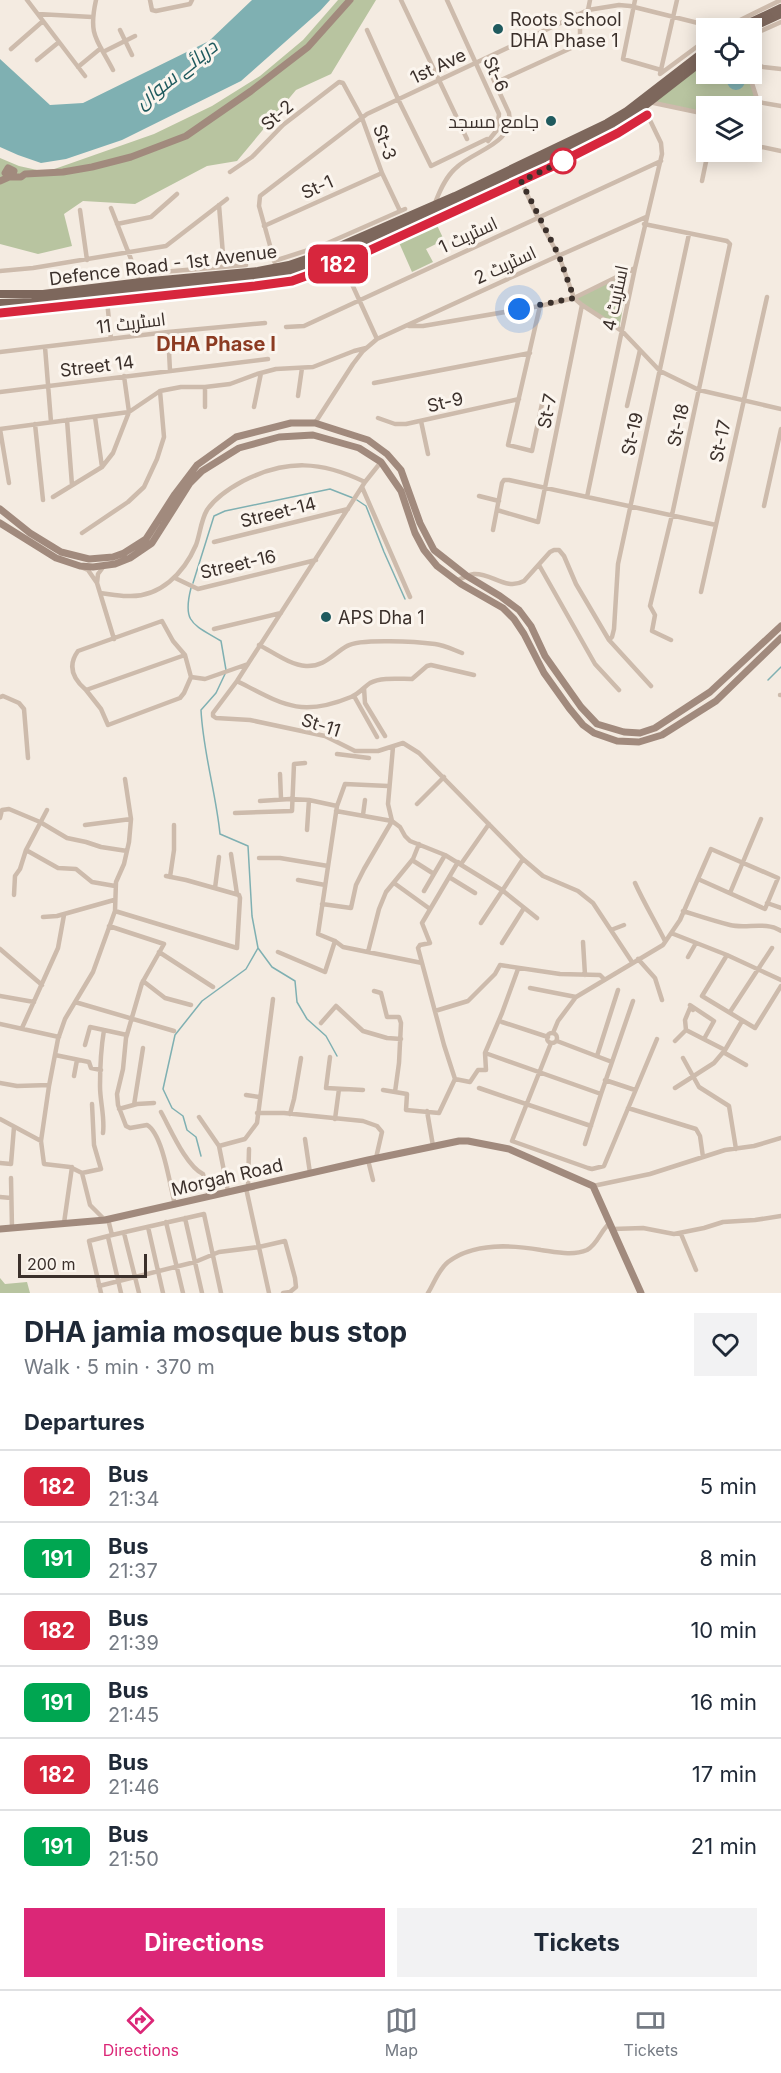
<!DOCTYPE html>
<meta charset="utf-8">
<style>
body{margin:0;font-family:Inter,Cairo,sans-serif;background:#f2f2f3;color:#1f2937;height:100vh;display:flex;flex-direction:column;font-size:22px;white-space:nowrap}
*{box-sizing:border-box;margin:0}
p{font-size:20px;color:#747a83}
.icon{flex:none;width:33px;height:33px;fill:none;stroke:currentColor;stroke-width:2;stroke-linecap:round;stroke-linejoin:round}
.map{position:relative;height:1293px;overflow:hidden}
.sheet{display:flex;flex-direction:column;background:#fff;flex:1}
.sheet>*{flex:none}
.badge{padding:0 12px;border-radius:9px;font-size:21px;line-height:39px}
.fabs{position:absolute;left:696px;top:18px;display:grid;gap:12px}
.fabs a{display:grid;place-items:center;width:66px;height:66px;border-radius:0px;background:#fff;box-shadow:0 3px 15px #0003;font-size:30px}
.scale{position:absolute;left:18px;bottom:15px;width:129px;box-sizing:border-box;padding-left:6px;border:3px solid #3b302b;border-top:0;font-size:16px;line-height:21px;white-space:nowrap;color:#3b302b;-webkit-text-stroke:4px #fbf5ee;paint-order:stroke}
.you{position:absolute;width:30px;height:30px;margin:-15px;border:4px solid #fff;border-radius:50%;background:#1a73e8;box-shadow:0 0 0 9px #1a73e833}
.map>.badge{position:absolute;translate:-50% -50%;box-shadow:0 0 0 3px #fff}
h2{padding:0 24px;font-size:22px;line-height:54px}
.round{display:grid;place-items:center;flex:none;width:63px;height:63px;border-radius:0px;background:#f2f2f3}
.overview{display:flex;align-items:center;justify-content:space-between;height:102px;padding:0 24px}
h1{font-size:28px;font-weight:700;line-height:45px}
.action{display:flex;gap:12px;margin-top:auto;padding:12px 24px}
.action a{flex:1;height:69px;border-radius:0px;background:#db2777;color:#fff;font-size:24px;font-weight:700;line-height:69px;text-align:center}
.action a+a{background:#f2f2f3;color:#1f2937}
ul{padding:0;list-style:none}
li{display:flex;align-items:center;gap:18px;height:72px;padding:0 24px;border-top:2px solid #e0e1e3}
li div{flex:1}
li b{display:block;font-size:22px}
li em{font-style:normal}
li .badge{min-width:66px;font-weight:700;text-align:center}
.tab-bar{display:flex;justify-content:space-around;align-items:center;height:84px;border-top:2px solid #e0e1e3;background:#fff;font-size:16px;color:#747a83}
.tab-bar a{display:grid;justify-items:center;gap:3px}
.tab-bar .selected{color:#db2777}
.map>svg:first-child{display:block}
.green{fill:#b8c4a0}
.water{fill:#7fb0b2}
.lines{fill:none;stroke-linecap:round;stroke-linejoin:round}
.stream{stroke:#7fb0b2;stroke-width:1.5}
.street{stroke:#cdbbac;stroke-width:4.5}
.secondary{stroke:#a18a7d;stroke-width:7}
.primary{stroke:#7d675c;stroke-width:8}
.line-casing{stroke:#fff;stroke-width:14}
.line{stroke:#d7263d;stroke-width:9}
.walk{stroke:#3b302b;stroke-width:6;stroke-dasharray:0 10.8}
.poi-dot{fill:#1f5a5e;stroke:#fbf5ee;stroke-width:2}
.stop-dot{fill:#fff;stroke:#d7263d;stroke-width:3}
.labels{text-anchor:middle;dominant-baseline:central;stroke-width:6;stroke-linejoin:round;paint-order:stroke}
.poi-label{font-size:18px;fill:#3b302b;stroke:#fbf5ee;text-anchor:start}
.street-label{font-size:18px;fill:#3b302b;stroke:#fbf5ee}
.water-label{font-size:20px;font-style:italic;fill:#1f5a5e;stroke:#fbf5ee}
.neighbourhood-label{font-size:20px;font-weight:bold;fill:#8c3b22;stroke:#fbf5ee}
</style>
<div class="map">
<svg width="781" height="1293" viewBox="0 0 781 1293">
<rect width="100%" height="100%" fill="#f4ebe1"/>
<path class="green" d="M 338,0 L 376,0 L 331,74 L 296,90 L 237,161 L 207,166 L 135,204 L 83,201 L 64,214 L 72,246 L 38,254 L 0,244 L 0,158 L 19,166 L 46,172 L 154,134 L 212,106 L 260,76 L 303,40 Z
M 706,58 L 706,74 L 749,74 L 758,102 L 752,109 L 752,106 L 706,106 L 706,114 L 649,102 Z
M 435,221 L 444,240 L 426,249 L 433,262 L 412,272 L 397,238 Z
M 629,272 L 619,330 L 575,298 Z
M 0,1278 L 5,1284 L 27,1282 L 30,1293 L 0,1293 Z"/>
<path class="water" d="M 252,0 L 330,0 L 320,11 L 241,81 L 122,140 L 66,159 L 41,163 L 18,155 L 0,147 L 0,59 L 50,105 L 83,103 L 209,41 Z
M727 81a9 9 0 1 1 18 0a9 9 0 1 1-18 0Z"/>
<g class="lines">
<path class="stream" d="M 357,500 L 366,506 L 384,552 L 405,599
M 193,583 L 214,516 L 225,511 L 330,489 L 353,498
M 191,588 C 182,623 193,624 221,641 L 226,670
M 768,680 L 781,667
M 258,948 L 272,967 L 295,981 L 297,1002 L 307,1019 L 326,1036 L 337,1056
M 201,1156 L 196,1137 L 187,1130 L 183,1116 L 172,1108 L 163,1089 L 175,1035 L 202,1001 L 246,969 L 258,948 L 252,916 L 248,846 L 220,834 C 216,793 203,752 201,710 L 216,693 L 225,674"/>
<path class="street" d="M 27,0 L 85,76
M 96,0 C 88,36 97,39 113,70
M 150,0 L 152,10 L 156,11 L 190,4 L 192,0
M 401,0 L 467,139
M 447,0 L 499,114 L 497,130 L 488,141
M 635,0 L 623,59 L 661,70
M 677,0 L 660,74 L 706,40
M 588,10 L 590,0
M 38,14 L 92,17
M 724,28 L 781,0
M 120,30 L 132,55
M 367,30 L 398,99 L 431,166 L 487,139
M 752,35 L 781,22
M 11,49 L 43,21
M 103,52 L 135,36
M 37,60 L 59,42
M 752,62 L 763,67 L 781,69
M 78,67 L 101,48
M 749,74 L 758,102 L 781,106
M 499,81 L 580,44 L 580,25 L 575,14
M 649,102 L 706,114
M 752,145 L 781,151
M 230,172 L 252,157 L 283,125 L 339,82 L 343,83 L 362,118 L 382,173 L 400,211
M 521,181 L 538,218 L 559,256 L 574,298 L 582,305 L 622,331 L 660,371 L 699,390 L 781,409
M 702,181 L 708,152
M 435,203 C 440,190 446,176 457,167 C 475,150 514,144 509,113 L 484,59
M 219,205 L 224,267
M 111,208 L 138,277
M 80,210 L 87,260
M 117,224 L 151,217 L 177,194
M 644,224 L 727,241 L 730,244 L 672,515 L 650,606 L 655,615 L 652,631 L 671,640
M 264,226 L 382,173
M 341,260 L 377,339
M 274,261 L 321,246 L 405,209
M 276,267 L 259,206 L 260,196 L 367,114 L 588,10 L 619,5 L 630,6 L 718,28
M 0,271 L 33,268 L 166,246 L 227,199
M 137,274 L 246,265
M 107,301 L 111,339
M 540,306 L 508,445 L 532,451 L 543,399
M 0,313 L 255,287 L 292,281 L 342,263 L 549,168 L 618,133 L 647,115
M 409,326 L 423,326 L 540,306 L 574,298 L 635,268
M 286,327 L 304,326 L 661,161
M 168,332 L 170,371
M 45,347 L 51,422
M 0,352 L 168,332 L 265,323
M 374,383 L 530,353
M 0,392 L 268,359
M 298,396 L 302,368
M 627,406 L 640,350
M 205,407 L 205,387
M 254,407 L 261,373
M 95,417 L 102,467
M 378,418 L 395,424 L 406,424 L 519,399
M 67,420 L 72,485
M 421,421 L 428,454
M 315,423 L 353,364 L 363,351 L 377,339 L 549,260 L 646,217
M 35,424 L 43,500
M 0,429 L 129,412 L 124,376
M 0,429 L 9,483
M 381,462 L 365,482 L 237,681 L 213,713 L 213,716 L 216,718 L 250,720 L 325,736 L 355,751 L 378,751 L 403,743 L 419,753 L 523,859 L 543,876 L 578,891 L 593,903 L 632,962
M 362,487 L 410,597
M 479,496 L 499,501
M 53,497 L 102,467 L 113,453 L 129,412 L 160,391 L 181,387 L 205,387 L 230,384 L 257,374 L 276,369 L 313,367 L 354,351 L 366,348
M 587,497 L 635,268 L 662,154 L 661,143 L 646,112
M 764,506 L 781,429
M 497,510 L 538,522 L 582,305
M 493,530 L 502,483 L 504,480 L 509,480 L 716,525
M 82,533 L 128,502 L 144,487 L 157,459 L 164,437 L 160,391
M 214,542 L 348,509
M 539,565 L 595,664 L 619,690
M 104,566 L 98,574 L 97,583 L 114,639
M 83,568 L 88,570 L 97,583
M 175,578 L 198,589 L 316,560
M 456,581 C 462,578 468,575 474,574 C 492,573 506,591 524,581 L 550,552 L 554,550 L 559,550 L 564,556 L 576,584 L 609,640 L 651,686
M 701,592 L 767,297
M 100,593 C 109,594 118,596 127,596 C 160,598 184,573 196,545 C 200,534 201,520 207,510 C 215,498 230,488 243,481 C 287,459 321,461 365,482
M 214,629 L 281,613
M 609,640 L 612,637 L 614,629 L 618,564 L 689,234
M 259,645 C 273,652 290,665 306,666 C 324,667 333,654 347,646 C 360,638 419,642 435,644 C 444,645 454,650 462,653
M 185,655 L 86,690 C 73,679 67,666 78,651 L 162,621 L 173,641 L 185,655 L 191,677 L 205,679 L 248,664
M 237,681 C 282,704 300,718 351,697 C 359,694 364,687 370,683 C 381,677 399,679 412,679 L 427,666 L 431,665 L 474,675
M 364,688 L 365,703 L 385,736
M 86,690 L 101,709 L 108,725 L 180,698 L 184,693 L 191,677
M 780,695 L 781,695
M 354,696 L 377,737
M 0,697 L 3,696 L 19,703 L 24,709 L 28,758
M 337,754 L 369,758
M 280,774 L 281,799
M 388,786 L 345,784 L 337,806 L 318,934 L 335,941 L 343,947 L 422,963
M 260,801 L 290,799 L 309,800 L 337,806
M 417,804 L 444,777
M 336,811 L 392,821 L 400,827 L 405,836 L 410,841 L 445,855 L 502,890 L 537,918
M 235,813 L 292,811 L 294,764 L 305,763
M 363,815 L 365,800
M 0,818 L 2,810 L 9,809 L 40,822 L 67,838 L 86,842 L 101,847 L 127,851
M 85,825 L 131,819
M 307,830 L 309,800
M 26,850 L 58,868 L 76,869 L 92,882 L 115,886
M 231,854 L 237,894
M 259,858 L 280,858 L 328,866
M 412,860 L 434,874
M 461,864 L 489,824
M 170,877 L 174,850 L 174,825
M 449,877 L 475,893
M 298,880 L 325,885
M 394,883 L 430,909
M 635,883 C 644,903 655,921 665,941
M 215,888 L 219,857
M 424,891 L 445,855
M 730,893 L 761,819
M 14,895 L 15,876 L 20,869 L 26,850 L 47,810
M 767,903 L 781,908
M 322,904 L 351,908 L 356,885 L 364,869 L 392,821 L 388,804 L 393,747
M 115,911 L 237,948 L 240,898 L 239,895 L 186,880 L 166,876
M 683,911 C 699,916 714,921 730,925 C 746,929 766,921 781,931
M 43,917 L 57,916 L 114,900
M 481,923 L 523,859
M 109,926 L 164,944 L 142,983 L 126,1038 L 123,1069 L 117,1094 L 118,1105 L 126,1126 L 130,1128 L 147,1125 C 163,1134 170,1186 175,1205
M 611,930 L 624,925
M 671,933 L 727,955 L 781,980
M 583,942 L 585,975
M 502,943 L 524,908
M 0,949 L 42,985
M 159,952 L 213,987
M 278,952 L 325,972 L 335,941
M 368,952 L 379,909 L 386,892 L 413,859 L 419,844
M 727,955 L 702,996 L 755,1028 L 781,986
M 688,957 L 696,943
M 638,959 L 655,978 L 662,1000
M 143,981 L 165,998 L 191,1005
M 530,988 L 576,997
M 374,991 L 381,993 L 387,1017 L 399,1017 L 401,1023 L 399,1063 L 395,1092
M 0,996 L 34,1002
M 75,1002 L 174,1031
M 690,1005 L 714,1021 L 704,1039
M 435,1011 L 468,1001 L 495,974 L 500,965 L 560,974 L 600,975 L 604,979
M 730,1012 L 772,948
M 502,1022 L 548,1037
M 321,1023 L 336,1006 L 363,1031 L 387,1038 L 401,1039
M 0,1024 L 59,1037
M 22,1028 L 58,948 L 64,915
M 686,1030 L 725,1050
M 686,1030 L 685,1020 L 690,1008 L 693,1010
M547 1038a5 5 0 1 1 10 0a5 5 0 1 1-10 0Z
M 553,1033 L 558,1021 L 576,997 L 663,945 L 680,920 L 711,849 L 778,878 L 765,909 L 698,879
M 557,1041 L 612,1062
M 675,1041 L 686,1030
M 85,1045 L 90,1027 L 127,1035
M 723,1052 L 746,1065
M 488,1054 L 601,1094 L 585,1144
M 55,1055 L 89,1062 L 91,1068 L 101,1070
M 597,1056 L 618,990
M 330,1057 L 326,1088 L 363,1090
M 683,1058 L 699,1087 L 729,1106 L 736,1149
M 74,1076 L 77,1060
M 455,1079 L 470,1082 L 478,1070 L 486,1070 L 485,1053 L 502,1013 L 518,969
M 605,1080 L 635,1090
M 0,1083 L 17,1086 L 49,1085
M 479,1088 L 591,1126
M 675,1088 L 714,1063 L 725,1050 L 742,1021
M 383,1090 L 407,1094 L 406,1110 L 439,1113 L 455,1079 L 444,1045 L 418,948 L 420,945 L 430,943 L 422,923 L 458,862
M 601,1094 L 633,1001
M 246,1095 L 259,1097
M 134,1105 L 143,1048
M 628,1108 L 696,1129 L 700,1136 L 703,1157
M 119,1109 L 137,1104 L 154,1103
M 427,1111 L 433,1146
M 161,1112 C 170,1128 186,1166 203,1174 L 209,1196
M 257,1113 L 284,1113 L 363,1121 L 377,1126 L 382,1132 L 376,1158
M 290,1114 L 294,1099 L 301,1058
M 199,1117 L 219,1146 L 228,1191
M 0,1119 L 41,1141
M 335,1119 L 339,1089
M 103,1133 C 105,1117 100,1102 100,1086 C 100,1067 101,1048 104,1030
M 305,1139 L 310,1173
M 512,1141 L 588,1168 L 592,1169 L 604,1166 L 657,1039
M 512,1141 L 551,1043
M 219,1146 L 245,1139 L 257,1123 L 273,999
M 368,1160 L 373,1180
M 0,1163 L 11,1164 L 14,1127
M 82,1173 L 101,1169 L 94,1145 L 92,1104
M 11,1178 L 12,1228
M 593,1186 L 650,1174 L 725,1150 L 754,1146 L 781,1138
M 248,1187 L 249,1149
M 246,1188 L 269,1293
M 0,1197 L 11,1198
M 185,1218 L 202,1293
M 105,1220 L 90,1205 L 82,1173 L 70,1167 L 44,1164 L 41,1141 L 49,1086 L 58,1039 L 65,1019 L 93,972 L 115,911 L 116,882 L 124,864 L 129,842 L 131,819 L 125,779
M 166,1222 L 183,1293
M 64,1223 L 72,1167
M 148,1227 L 163,1293
M 613,1229 L 643,1228 L 674,1234 L 704,1228 L 723,1222 L 755,1220 L 781,1216
M 124,1233 L 139,1293
M 681,1234 L 696,1270
M 112,1235 L 204,1214 L 221,1293
M 108,1237 L 121,1293
M 99,1286 L 195,1262 L 219,1252 L 259,1247 L 285,1241 L 295,1278 L 296,1287 L 290,1292 L 283,1293
M 101,1293 L 89,1241 L 112,1235 L 108,1219
M 428,1293 C 434,1283 439,1269 448,1262 C 474,1242 512,1245 541,1250 C 556,1252 573,1256 587,1250 C 598,1244 600,1231 610,1223"/>
<path class="secondary" d="M 12,177 L 14,171 L 8,168 L 5,173 L 9,177 L 21,177 L 25,174 L 63,172 L 92,167 L 131,157 L 186,136 L 251,91 L 308,47 L 350,0
M 0,181 L 9,177
M 0,509 L 30,533 L 61,552 L 89,559 L 113,557 L 124,553 L 146,539 L 175,494 L 197,465 L 236,437 L 291,423 L 315,423 L 368,440 L 387,454 L 401,470 L 420,523 L 434,550 L 467,576 L 500,596 L 519,610 L 531,626 L 545,656 L 581,707 L 597,724 L 624,732 L 640,733 L 655,728 L 710,692 L 781,626
M 0,523 L 56,558 L 80,566 L 93,567 L 115,564 L 130,558 L 152,543 L 190,483 L 202,471 L 239,448 L 279,437 L 313,435 L 359,448 L 381,462 L 401,491 L 415,533 L 424,550 L 437,566 L 461,584 L 503,608 L 514,619 L 524,634 L 544,673 L 569,708 L 583,725 L 594,733 L 617,741 L 639,742 L 662,735 L 716,701 L 781,638
M 0,1229 L 105,1220 L 368,1160 L 459,1141 L 468,1141 L 509,1149 L 593,1186 L 641,1293"/>
<path class="primary" d="M 738,28 L 781,8
M 751,28 L 781,14
M 0,294 L 43,294 L 141,282 L 258,271 L 289,265 L 324,253 L 455,196 L 607,123 L 627,111 L 706,50
M 0,303 L 32,302 L 139,289 L 260,278 L 292,271 L 328,259 L 610,129 L 643,107 L 706,58"/>
</g>
<g class="lines">
<defs>
<path id="line" d="M 0,313 L 255,286 L 292,281 L 342,263 L 549,168 L 618,133 L 647,115"/>
</defs>
<use href="#line" class="line-casing"/>
<use href="#line" class="line"/>
<path class="walk" d="M 519,309 L 574,298 L 559,256 L 521,181 L 566,160 L 563,161"/>
</g>
<g class="poi-dot">
<circle cx="498" cy="29" r="6"/>
<circle cx="551" cy="121" r="6"/>
<circle cx="326" cy="617" r="6"/>
</g>
<circle class="stop-dot" cx="563" cy="161" r="12"/>
<g class="labels">
<g class="poi-label">
<text x="510" y="19">Roots School<tspan x="510" dy="21">DHA Phase 1</tspan></text>
<text x="539" y="121" text-anchor="end">جامع مسجد</text>
<text x="338" y="617">APS Dha 1</text>
</g>
<g class="street-label">
<text transform="translate(438 66) rotate(-25)">1st Ave</text>
<text transform="translate(496 74) rotate(66)">St-6</text>
<text transform="translate(277 115) rotate(-41)">St-2</text>
<text transform="translate(385 142) rotate(70)">St-3</text>
<text transform="translate(317 187) rotate(-24)">St-1</text>
<text transform="translate(468 235) rotate(-25)">اسٹریٹ 1</text>
<text transform="translate(163 265) rotate(-7)">Defence Road - 1st Avenue</text>
<text transform="translate(505 265) rotate(-25)">اسٹریٹ 2</text>
<text transform="translate(615 298) rotate(-78)">اسٹریٹ 4</text>
<text transform="translate(131 323) rotate(-7)">اسٹریٹ 11</text>
<text transform="translate(97 366) rotate(-7)">Street 14</text>
<text transform="translate(445 402) rotate(-13)">St-9</text>
<text transform="translate(547 411) rotate(-79)">St-7</text>
<text transform="translate(678 425) rotate(-77)">St-18</text>
<text transform="translate(632 434) rotate(-77)">St-19</text>
<text transform="translate(720 441) rotate(-78)">St-17</text>
<text transform="translate(278 512) rotate(-14)">Street-14</text>
<text transform="translate(238 564) rotate(-13)">Street-16</text>
<text transform="translate(321 725) rotate(18)">St-11</text>
<text transform="translate(227 1177) rotate(-13)">Morgah Road</text>
</g>
<g class="water-label">
<text transform="translate(176 74) rotate(-38)">دریائے سواں</text>
</g>
<g class="neighbourhood-label">
<text x="216" y="344">DHA Phase I</text>
</g>
</g>
</svg>
<div class="fabs">
<a><svg class="icon" aria-label="locate" viewBox="0 0 24 24"><circle cx="12" cy="12" r="6"/><path d="M12 2v4M12 18v4M2 12h4M18 12h4"/></svg></a>
<a><svg class="icon" aria-label="layers" viewBox="0 0 24 24"><path d="M12 4l9 5-9 5-9-5zM3 14l9 5 9-5"/></svg></a>
</div>
<div class="scale">200 m</div>
<div class="you" style="left:519px;top:309px"></div>
<b class="badge" style="left:338px;top:264px;background:#d7263d;color:#fff">182</b>
</div>
<section class="sheet">
<div class="overview"><div><h1>DHA jamia mosque bus stop</h1><p>Walk · 5 min · 370 m</p></div><a class="round"><svg class="icon" aria-label="heart" viewBox="0 0 24 24"><path d="M12 20l-8-8c-3-5 5-10 8-4 3-6 11-1 8 4z"/></svg></a></div>
<h2>Departures</h2>
<ul>
<li><span class="badge" style="background:#d7263d;color:#fff">182</span><div><b>Bus</b><p>21:34</p></div><em>5 min</em></li>
<li><span class="badge" style="background:#00a651;color:#fff">191</span><div><b>Bus</b><p>21:37</p></div><em>8 min</em></li>
<li><span class="badge" style="background:#d7263d;color:#fff">182</span><div><b>Bus</b><p>21:39</p></div><em>10 min</em></li>
<li><span class="badge" style="background:#00a651;color:#fff">191</span><div><b>Bus</b><p>21:45</p></div><em>16 min</em></li>
<li><span class="badge" style="background:#d7263d;color:#fff">182</span><div><b>Bus</b><p>21:46</p></div><em>17 min</em></li>
<li><span class="badge" style="background:#00a651;color:#fff">191</span><div><b>Bus</b><p>21:50</p></div><em>21 min</em></li>
</ul>
<div class="action"><a>Directions</a><a>Tickets</a></div>
</section>
<nav class="tab-bar">
<a class="selected"><svg class="icon" aria-label="directions" viewBox="0 0 24 24"><path d="M12 3l9 9-9 9-9-9zM9 14v-3h6M13 9l2 2-2 2"/></svg>Directions</a>
<a><svg class="icon" aria-label="map" viewBox="0 0 24 24"><path d="M3 6l6-2 6 2 6-2v14l-6 2-6-2-6 2zM9 4v14M15 6v14"/></svg>Map</a>
<a><svg class="icon" aria-label="tickets" viewBox="0 0 24 24"><path d="M3 7h18v10H3zM15 7v10"/></svg>Tickets</a>
</nav>
